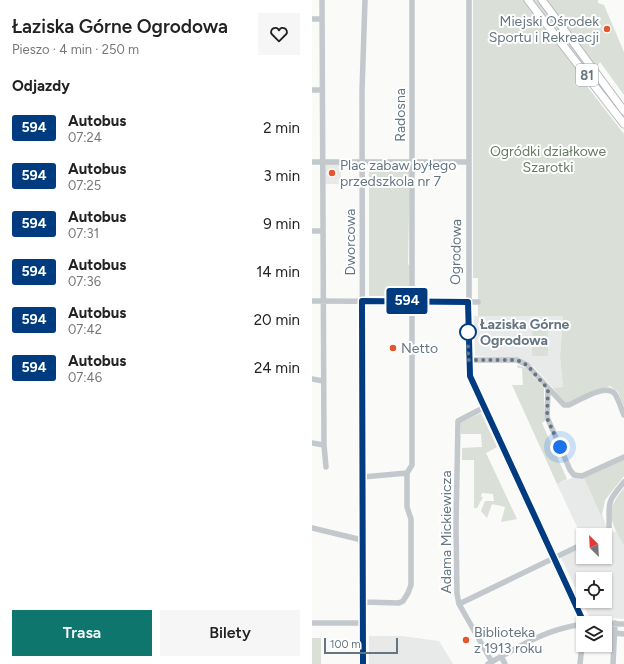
<!DOCTYPE html>
<html lang="pl">
<meta charset="utf-8">
<style>
body{margin:0;font-family:Figtree,sans-serif;background:#f6f6f6;color:#222;height:100vh;display:flex;flex-direction:column;font-size:15px;white-space:nowrap}
*{box-sizing:border-box;margin:0}
p{font-size:13px;color:#767676}
.icon{flex:none;width:22px;height:22px;fill:none;stroke:currentColor;stroke-width:2;stroke-linecap:round;stroke-linejoin:round}
.map{position:relative;flex:1;overflow:hidden}
.drawer{display:flex;flex-direction:column;background:#fff;width:312px}
.drawer>*{flex:none}
.badge{padding:0 8px;border-radius:3px;font-size:14px;line-height:26px}
.needle{width:26px;rotate:336deg}
.controls{position:absolute;left:264px;top:528px;display:grid;gap:8px}
.controls a{display:grid;place-items:center;width:36px;height:36px;border-radius:0px;background:#fff;box-shadow:0 1px 3px #0004;font-size:20px}
.scale{position:absolute;left:12px;bottom:10px;width:74px;box-sizing:border-box;padding-left:4px;border:2px solid #657683;border-top:0;font-size:11px;line-height:14px;white-space:nowrap;color:#657683;-webkit-text-stroke:3px #fff;paint-order:stroke}
.you{position:absolute;width:20px;height:20px;margin:-10px;border:3px solid #fff;border-radius:50%;background:#1a73e8;box-shadow:0 0 0 6px #1a73e833}
.map>.badge{position:absolute;translate:-50% -50%;box-shadow:0 0 0 2px #fff}
h2{padding:0 12px;font-size:15px;line-height:36px}
.round{display:grid;place-items:center;flex:none;width:42px;height:42px;border-radius:0px;background:#f6f6f6}
.overview{display:flex;align-items:center;justify-content:space-between;height:68px;padding:0 12px}
h1{font-size:19px;font-weight:600;line-height:30px}
.button{display:flex;gap:8px;margin-top:auto;padding:8px 12px}
.button a{flex:1;height:46px;border-radius:0px;background:#0f766e;color:#fff;font-size:16px;font-weight:600;line-height:46px;text-align:center}
.button a+a{background:#f6f6f6;color:#222}
ul{padding:0;list-style:none}
li{display:flex;align-items:center;gap:12px;height:48px;padding:0 12px}
li div{flex:1}
li b{display:block;font-size:15px}
li em{font-style:normal}
li .badge{min-width:44px;font-weight:700;text-align:center}
main{display:flex;flex:1;min-height:0}
.map>svg:first-child{display:block}
.built{fill:#e8e9e9;fill-rule:evenodd}
.green{fill:#dadfd7}
.lines{fill:none;stroke-linecap:round;stroke-linejoin:round}
.major-casing{stroke:#b5babe;stroke-width:9}
.minor{stroke:#c3c8cc;stroke-width:5.5}
.major{stroke:#fff;stroke-width:7}
.line-casing{stroke:#fff;stroke-width:9}
.line{stroke:#003b80;stroke-width:6}
.walk{stroke:#657683;stroke-width:4;stroke-dasharray:0 7.2}
.poi-dot{fill:#e4572e;stroke:#fff;stroke-width:1.5}
.stop-dot{fill:#fff;stroke:#003b80;stroke-width:2}
.labels{text-anchor:middle;dominant-baseline:central;stroke-width:4;stroke-linejoin:round;paint-order:stroke}
.shield{fill:#fff;stroke:#939fa8;stroke-width:1}
.shield-label{font-size:13px;font-weight:bold;fill:#657683}
.poi-label{font-size:14px;fill:#657683;stroke:#fff;text-anchor:start}
.street-label{font-size:14px;fill:#657683;stroke:#fff}
.park-label{font-size:14px;fill:#687a64;stroke:#fff}
.stop-label{font-size:14px;font-weight:bold;fill:#657683;stroke:#fff;text-anchor:start}
</style>
<main>
<section class="drawer">
<div class="overview"><div><h1>Łaziska Górne Ogrodowa</h1><p>Pieszo · 4 min · 250 m</p></div><a class="round"><svg class="icon" aria-label="heart" viewBox="0 0 24 24"><path d="M12 20l-8-8c-3-5 5-10 8-4 3-6 11-1 8 4z"/></svg></a></div>
<h2>Odjazdy</h2>
<ul>
<li><span class="badge" style="background:#003b80;color:#fff">594</span><div><b>Autobus</b><p>07:24</p></div><em>2 min</em></li>
<li><span class="badge" style="background:#003b80;color:#fff">594</span><div><b>Autobus</b><p>07:25</p></div><em>3 min</em></li>
<li><span class="badge" style="background:#003b80;color:#fff">594</span><div><b>Autobus</b><p>07:31</p></div><em>9 min</em></li>
<li><span class="badge" style="background:#003b80;color:#fff">594</span><div><b>Autobus</b><p>07:36</p></div><em>14 min</em></li>
<li><span class="badge" style="background:#003b80;color:#fff">594</span><div><b>Autobus</b><p>07:42</p></div><em>20 min</em></li>
<li><span class="badge" style="background:#003b80;color:#fff">594</span><div><b>Autobus</b><p>07:46</p></div><em>24 min</em></li>
</ul>
<div class="button"><a>Trasa</a><a>Bilety</a></div>
</section>
<div class="map">
<svg width="312" height="664" viewBox="0 0 312 664">
<rect width="100%" height="100%" fill="#fafaf8"/>
<path class="built" d="M 11,163 L 29,163 L 29,184 L 11,184 Z
M 162,316 L 251,316 L 248,357 L 251,387 L 241,388 L 222,367 L 209,359 L 163,356 Z
M 260,478 L 272,478 L 295,529 L 284,535 L 271,535 L 271,540 L 245,484 Z
M 304,531 L 312,546 L 312,619 L 277,616 L 249,558 L 271,547 L 271,557 L 293,557 L 293,536 ZM 271,579 L 293,579 L 293,601 L 271,601 Z
M 57,636 L 89,636 L 127,641 L 141,664 L 57,664 Z"/>
<path class="green" d="M 161,0 L 286,0 L 286,3 L 292,5 L 312,52 L 312,95 L 288,62 L 274,85 L 312,134 L 312,407 L 306,392 L 298,386 L 256,404 L 250,401 L 241,388 L 251,387 L 248,357 L 251,316 L 166,316 L 166,278 L 161,278 Z
M 96,165 L 98,168 L 96,264 L 98,267 L 97,296 L 57,296 L 57,167 Z
M 220,325 L 236,325 L 236,356 L 220,356 Z
M 205,365 L 214,368 L 232,388 L 232,417 L 234,420 L 230,423 L 255,479 L 245,484 L 200,385 L 211,385 L 210,368 L 206,368 Z
M 169,413 L 185,447 L 174,453 L 205,519 L 189,522 L 193,507 L 180,504 L 175,518 L 169,511 L 173,501 L 182,501 L 181,494 L 170,493 L 169,497 L 171,497 L 165,508 L 162,508 L 162,460 L 150,460 L 150,448 L 170,447 L 169,434 L 149,434 L 149,422 Z
M 312,459 L 312,476 L 293,500 L 290,515 L 295,529 L 272,478 Z
M 312,488 L 312,546 C 298,520 292,512 312,488 Z
M 0,638 L 9,638 L 9,664 L 18,664 L 0,664 Z"/>
<g class="lines">
<defs>
<path id="major" d="M 216,0 L 312,124
M 230,0 L 312,111"/>
</defs>
<use href="#major" class="major-casing"/>
<path class="minor" d="M 10,0 L 12,445 L 14,467
M 157,0 L 157,374 L 171,408 L 272,623
M 0,19 L 10,19
M 0,90 L 10,90
M 0,162 L 157,162
M 0,231 L 10,231
M 0,301 L 166,302
M 156,360 L 205,360 L 215,365 L 252,405 L 257,405 C 268,400 294,383 303,394 C 307,400 309,409 312,415
M 0,379 L 11,381
M 236,389 L 235,417 L 258,470 L 262,475 L 270,476 L 312,457
M 171,408 L 146,421 L 144,526 L 145,594 L 147,604 L 180,662
M 0,443 L 12,445
M 51,477 L 95,473
M 0,528 L 50,540
M 288,535 L 297,529 C 298,501 293,505 312,482
M 51,602 L 87,603 L 91,601 L 96,593 L 99,585 L 99,519 L 95,507 L 95,473 L 100,465 L 100,0
M 147,604 L 271,544
M 0,623 L 51,623
M 284,623 L 312,624
M 303,633 L 312,634
M 189,656 L 193,664
M 51,664 L 50,91 L 53,0
M 176,664 C 210,645 232,630 271,624
M 268,664 L 271,636
M 301,664 L 303,623"/>
<use href="#major" class="major"/>
</g>
<g class="lines">
<defs>
<path id="line" d="M 51,664 L 50,301 L 156,302 L 158,376 L 272,623"/>
</defs>
<use href="#line" class="line-casing"/>
<use href="#line" class="line"/>
<path class="walk" d="M 156,332 L 156,360 L 205,360 L 215,365 L 236,389 L 235,418 L 248,447"/>
</g>
<g class="poi-dot">
<circle cx="295" cy="29" r="4"/>
<circle cx="20" cy="173" r="4"/>
<circle cx="81" cy="348" r="4"/>
<circle cx="154" cy="640" r="4"/>
</g>
<circle class="stop-dot" cx="156" cy="332" r="8"/>
<g class="labels">
<rect class="shield" x="264" y="64" width="22" height="22" rx="3"/>
<g class="shield-label">
<text x="275" y="75">81</text>
</g>
<g class="poi-label">
<text x="287" y="21" text-anchor="end">Miejski Ośrodek<tspan x="287" dy="16">Sportu i Rekreacji</tspan></text>
<text x="28" y="165">Plac zabaw byłego<tspan x="28" dy="16">przedszkola nr 7</tspan></text>
<text x="89" y="348">Netto</text>
<text x="162" y="632">Biblioteka<tspan x="162" dy="16">z 1913 roku</tspan></text>
</g>
<g class="street-label">
<text transform="translate(88 115) rotate(-90)">Radosna</text>
<text transform="translate(38 242) rotate(-90)">Dworcowa</text>
<text transform="translate(144 252) rotate(-89)">Ogrodowa</text>
<text transform="translate(134 532) rotate(-90)">Adama Mickiewicza</text>
</g>
<g class="park-label">
<text x="236" y="151">Ogródki działkowe<tspan x="236" dy="16">Szarotki</tspan></text>
</g>
<g class="stop-label">
<text x="168" y="324">Łaziska Górne<tspan x="168" dy="16">Ogrodowa</tspan></text>
</g>
</g>
</svg>
<div class="controls">
<a><svg class="needle" viewBox="-14 -14 28 28"><path d="M0-13l5 13h-10z" fill="#e53935"/><path d="M0 13l5-13h-10z" fill="#767676"/></svg></a>
<a><svg class="icon" aria-label="locate" viewBox="0 0 24 24"><circle cx="12" cy="12" r="6"/><path d="M12 2v4M12 18v4M2 12h4M18 12h4"/></svg></a>
<a><svg class="icon" aria-label="layers" viewBox="0 0 24 24"><path d="M12 4l9 5-9 5-9-5zM3 14l9 5 9-5"/></svg></a>
</div>
<div class="scale">100 m</div>
<div class="you" style="left:248px;top:447px"></div>
<b class="badge" style="left:95px;top:301px;background:#003b80;color:#fff">594</b>
</div>
</main>
